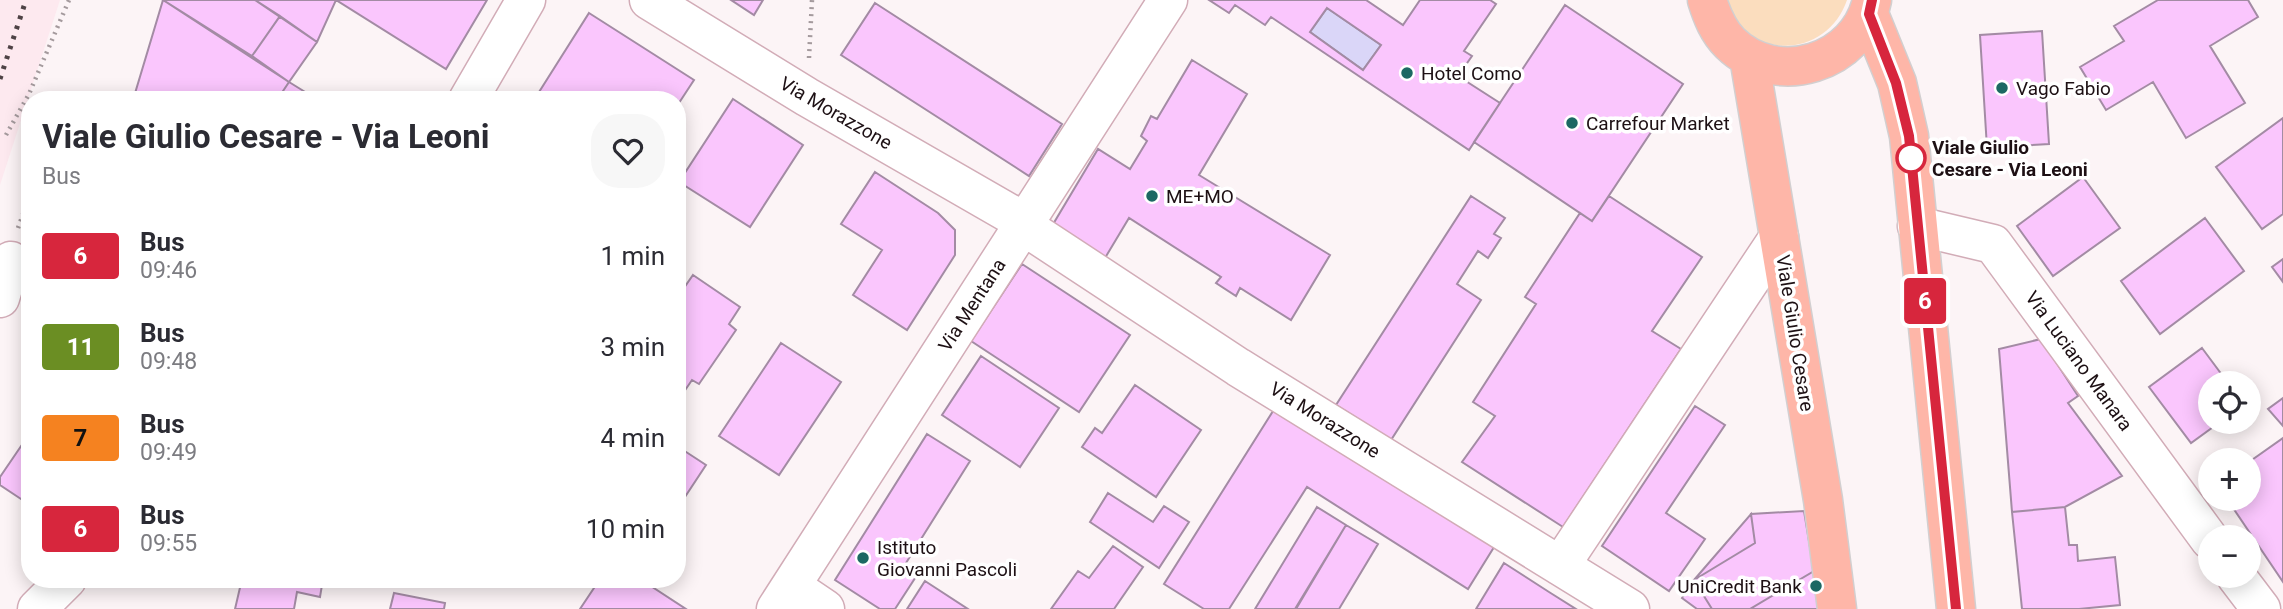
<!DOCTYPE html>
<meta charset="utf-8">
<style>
body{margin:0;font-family:Roboto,sans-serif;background:#f7f7f7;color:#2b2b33;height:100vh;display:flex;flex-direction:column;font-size:26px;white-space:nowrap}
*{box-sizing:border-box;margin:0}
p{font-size:23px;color:#7c7c81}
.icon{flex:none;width:38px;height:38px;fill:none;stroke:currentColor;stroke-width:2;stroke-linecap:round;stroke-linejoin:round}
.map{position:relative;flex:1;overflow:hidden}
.panel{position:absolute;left:21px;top:91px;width:665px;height:497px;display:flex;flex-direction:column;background:#fff;border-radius:28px;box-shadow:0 4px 18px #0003}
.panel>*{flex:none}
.badge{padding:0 14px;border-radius:5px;font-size:24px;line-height:46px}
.tools{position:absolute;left:2198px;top:371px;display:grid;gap:14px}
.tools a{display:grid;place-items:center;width:63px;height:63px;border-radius:50%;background:#fff;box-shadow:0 4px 18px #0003;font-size:35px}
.map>.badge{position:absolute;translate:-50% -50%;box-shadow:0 0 0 4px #fff}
.round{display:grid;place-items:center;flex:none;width:74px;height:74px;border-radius:28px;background:#f7f7f7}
.head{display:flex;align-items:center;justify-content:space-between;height:119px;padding:0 21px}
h1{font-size:33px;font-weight:700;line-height:52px}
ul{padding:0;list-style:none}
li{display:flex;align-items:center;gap:21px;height:91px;padding:0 21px}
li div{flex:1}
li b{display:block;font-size:26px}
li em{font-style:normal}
li .badge{min-width:77px;font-weight:700;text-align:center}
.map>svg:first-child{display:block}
.built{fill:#fde9ef}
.green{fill:#fbddbe}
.water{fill:#dad6f8;stroke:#a19bb4;stroke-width:2}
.building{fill:#fac6fd;stroke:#a38ba4;stroke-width:2;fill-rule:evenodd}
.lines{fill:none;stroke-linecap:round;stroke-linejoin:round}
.minor-casing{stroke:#d2acb7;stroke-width:41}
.major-casing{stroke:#d2cfd0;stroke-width:41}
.path{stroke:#a49a9d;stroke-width:4.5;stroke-dasharray:2 5;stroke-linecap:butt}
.minor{stroke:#fff;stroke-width:38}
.major{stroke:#feb6a8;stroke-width:38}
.rail{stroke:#4e4245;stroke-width:5;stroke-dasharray:3.5 7;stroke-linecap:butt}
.line-casing{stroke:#fff;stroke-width:16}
.line{stroke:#d7263d;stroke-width:10}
.poi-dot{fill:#1c6863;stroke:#fff;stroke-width:2.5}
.stop-dot{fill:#fff;stroke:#d7263d;stroke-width:3.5}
.labels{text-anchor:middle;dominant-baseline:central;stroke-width:7;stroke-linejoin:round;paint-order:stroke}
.poi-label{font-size:19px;fill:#1d1014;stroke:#fff;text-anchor:start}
.street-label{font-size:19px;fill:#1d1014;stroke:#fff}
.stop-label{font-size:19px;font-weight:bold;fill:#1d1014;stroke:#fff;text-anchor:start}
</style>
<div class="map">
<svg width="2283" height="609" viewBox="0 0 2283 609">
<rect width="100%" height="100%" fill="#fcf4f6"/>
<path class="built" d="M 0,0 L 60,0 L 0,185 Z"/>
<path class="green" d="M 1724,0 L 1847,0 C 1831,48 1772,62 1737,24 C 1732,18 1728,8 1724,0 Z"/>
<path class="water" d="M 1327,8 L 1381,45 L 1363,70 L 1310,32 Z"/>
<path class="building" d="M 163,0 L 289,82 L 277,100 L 133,100 Z
M 163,0 L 255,0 L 280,16 L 252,56 Z
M 255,0 L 336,0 L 317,42 Z
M 336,0 L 487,0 L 446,69 Z
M 731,0 L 763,0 L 754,15 Z
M 1209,0 L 1366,0 L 1403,25 L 1420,0 L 1490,0 L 1496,4 L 1464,51 L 1472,56 L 1458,76 L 1500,103 L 1469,150 L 1271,17 L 1265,25 L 1235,5 L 1229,13 ZM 1327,8 L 1381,45 L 1363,70 L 1310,32 Z
M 2158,0 L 2248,0 L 2258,17 L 2210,46 L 2245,103 L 2186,138 L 2153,82 L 2106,110 L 2080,67 L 2124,41 L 2114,26 Z
M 875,3 L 1062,124 L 1029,176 L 841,55 Z
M 1565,5 L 1683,84 L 1592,221 L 1474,142 Z
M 589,13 L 694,80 L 677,106 L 677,100 L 534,100 Z
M 280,16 L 317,42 L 289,82 L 252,56 Z
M 2042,31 L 2049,144 L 1987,148 L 1980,35 Z
M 1192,60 L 1247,94 L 1199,175 L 1330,255 L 1291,320 L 1240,288 L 1236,296 L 1216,283 L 1221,277 L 1129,218 L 1105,258 L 1052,226 L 1098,149 L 1130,169 L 1147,141 L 1141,136 L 1151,116 L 1157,119 Z
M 289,82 L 318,100 L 277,100 Z
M 733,99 L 803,145 L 750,227 L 679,182 Z
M 2283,118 L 2283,214 L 2262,229 L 2216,167 Z
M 875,172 L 938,213 L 955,230 L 955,255 L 907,330 L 853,295 L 882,250 L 841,224 Z
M 2083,177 L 2120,228 L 2053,276 L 2017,226 Z
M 1471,196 L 1505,218 L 1494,234 L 1501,238 L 1488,258 L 1478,251 L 1457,284 L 1481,300 L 1391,440 L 1336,405 Z
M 1609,196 L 1702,257 L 1652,331 L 1681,349 L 1563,527 L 1462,462 L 1495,416 L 1473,402 L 1536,304 L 1525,297 L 1580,213 L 1592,221 Z
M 2205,218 L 2244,271 L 2160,334 L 2121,281 Z
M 2283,259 L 2283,282 L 2272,267 Z
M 1022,264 L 1130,335 L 1079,412 L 971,341 Z
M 693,275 L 740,307 L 729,324 L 736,330 L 699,384 L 692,380 L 677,402 L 677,298 Z
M 2041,339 L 2078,396 L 2068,403 L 2122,476 L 2065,507 L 2012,512 L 1999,349 Z
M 781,343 L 841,382 L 779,475 L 719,436 Z
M 2202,348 L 2228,383 L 2210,383 L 2210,422 L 2220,422 L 2191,443 L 2149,387 Z
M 981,356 L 1059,408 L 1020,467 L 942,415 Z
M 1135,385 L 1201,430 L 1156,497 L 1082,447 L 1095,428 L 1102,433 Z
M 2283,398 L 2283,426 L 2268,409 Z
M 1280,400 L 1499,539 L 1468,589 L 1307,487 L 1229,609 L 1204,609 L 1164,584 Z
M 1695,406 L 1725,425 L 1666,513 L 1705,539 L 1669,591 L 1602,546 Z
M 30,433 L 30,505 L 0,485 L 0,477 Z
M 927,434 L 970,461 L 906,563 L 919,572 L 895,609 L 880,609 L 835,580 Z
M 2283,438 L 2283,582 L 2227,499 L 2249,499 L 2249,462 Z
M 677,446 L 706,465 L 677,509 Z
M 1108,493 L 1153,522 L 1164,506 L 1189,522 L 1159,568 L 1090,522 Z
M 1317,507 L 1346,525 L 1295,609 L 1255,609 Z
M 2065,507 L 2069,545 L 2077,545 L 2078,561 L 2115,557 L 2120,605 L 2079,609 L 2022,609 L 2012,512 Z
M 1804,511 L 1814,571 L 1750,609 L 1712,609 L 1694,580 L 1755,543 L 1751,514 Z
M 1751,514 L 1755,543 L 1694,580 Z
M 1346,525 L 1378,544 L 1339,609 L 1296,609 Z
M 1113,546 L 1143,567 L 1114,609 L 1051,609 L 1078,571 L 1089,578 Z
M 1504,563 L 1549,592 L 1576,609 L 1476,609 Z
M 1814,571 L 1820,609 L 1750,609 Z
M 242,579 L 323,579 L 320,597 L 297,592 L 294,609 L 235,609 Z
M 600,579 L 640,579 L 686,609 L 580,609 Z
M 1694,580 L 1712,609 L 1697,609 L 1682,598 Z
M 925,581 L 968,609 L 907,609 Z
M 394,593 L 445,603 L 444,609 L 390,609 Z"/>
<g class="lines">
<defs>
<path id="minor" d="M 649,0 L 807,97 L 1026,223
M 468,100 L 526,0
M 1024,226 L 1238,367 L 1630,609
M 1917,226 L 1993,244 L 2210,540
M 0,298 L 11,261 L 30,273
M 1560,566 L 1779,237
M 2236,576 L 2261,609
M 791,586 L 825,609
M 37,609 L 67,579
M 776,609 L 1168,0"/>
<path id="major" d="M 1707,0 C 1712,16 1718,31 1730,43 C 1777,89 1859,63 1872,0
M 1869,14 L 1897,83 L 1909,136 L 1956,609
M 1749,57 L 1823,500 L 1837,609"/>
</defs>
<use href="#minor" class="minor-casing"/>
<use href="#major" class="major-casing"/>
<path class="path" d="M 809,58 L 812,0
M 6,135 L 29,94 L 69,0
M 18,228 L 30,195"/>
<use href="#minor" class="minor"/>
<use href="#major" class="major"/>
<path class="rail" d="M 0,79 L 26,0"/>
</g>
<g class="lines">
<defs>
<path id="line" d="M 1872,0 L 1869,14 L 1896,83 L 1909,136 L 1956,609"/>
</defs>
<use href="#line" class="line-casing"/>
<use href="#line" class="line"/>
</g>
<g class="poi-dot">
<circle cx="1407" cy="73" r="7"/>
<circle cx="2002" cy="88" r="7"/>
<circle cx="1572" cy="123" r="7"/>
<circle cx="1152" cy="196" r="7"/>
<circle cx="863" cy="558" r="7"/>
<circle cx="1816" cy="586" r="7"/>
</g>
<circle class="stop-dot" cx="1911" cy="158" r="14"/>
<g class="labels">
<g class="poi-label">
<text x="1421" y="73">Hotel Como</text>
<text x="2016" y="88">Vago Fabio</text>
<text x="1586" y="123">Carrefour Market</text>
<text x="1166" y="196">ME+MO</text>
<text x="877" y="547">Istituto<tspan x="877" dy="22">Giovanni Pascoli</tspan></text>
<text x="1802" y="586" text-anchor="end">UniCredit Bank</text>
</g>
<g class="street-label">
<text transform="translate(836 113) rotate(30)">Via Morazzone</text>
<text transform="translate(972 305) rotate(-57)">Via Mentana</text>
<text transform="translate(1795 333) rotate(81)">Viale Giulio Cesare</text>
<text transform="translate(2079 361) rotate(54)">Via Luciano Manara</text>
<text transform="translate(1325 420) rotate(32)">Via Morazzone</text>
</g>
<g class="stop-label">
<text x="1932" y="147">Viale Giulio<tspan x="1932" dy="22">Cesare - Via Leoni</tspan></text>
</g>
</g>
</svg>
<div class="tools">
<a><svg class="icon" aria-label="locate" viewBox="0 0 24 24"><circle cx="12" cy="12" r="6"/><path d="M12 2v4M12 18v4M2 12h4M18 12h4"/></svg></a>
<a>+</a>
<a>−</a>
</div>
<b class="badge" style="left:1925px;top:301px;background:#d7263d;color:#fff">6</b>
<section class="panel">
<div class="head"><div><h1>Viale Giulio Cesare - Via Leoni</h1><p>Bus</p></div><a class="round"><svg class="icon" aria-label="heart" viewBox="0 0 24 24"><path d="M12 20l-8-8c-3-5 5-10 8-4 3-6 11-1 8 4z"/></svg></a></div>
<ul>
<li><span class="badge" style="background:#d7263d;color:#fff">6</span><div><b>Bus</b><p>09:46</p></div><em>1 min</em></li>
<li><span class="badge" style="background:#6b8e23;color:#fff">11</span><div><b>Bus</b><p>09:48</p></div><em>3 min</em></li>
<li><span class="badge" style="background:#f58220;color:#111">7</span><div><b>Bus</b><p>09:49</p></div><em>4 min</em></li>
<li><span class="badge" style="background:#d7263d;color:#fff">6</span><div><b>Bus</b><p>09:55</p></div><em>10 min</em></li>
</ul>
</section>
</div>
